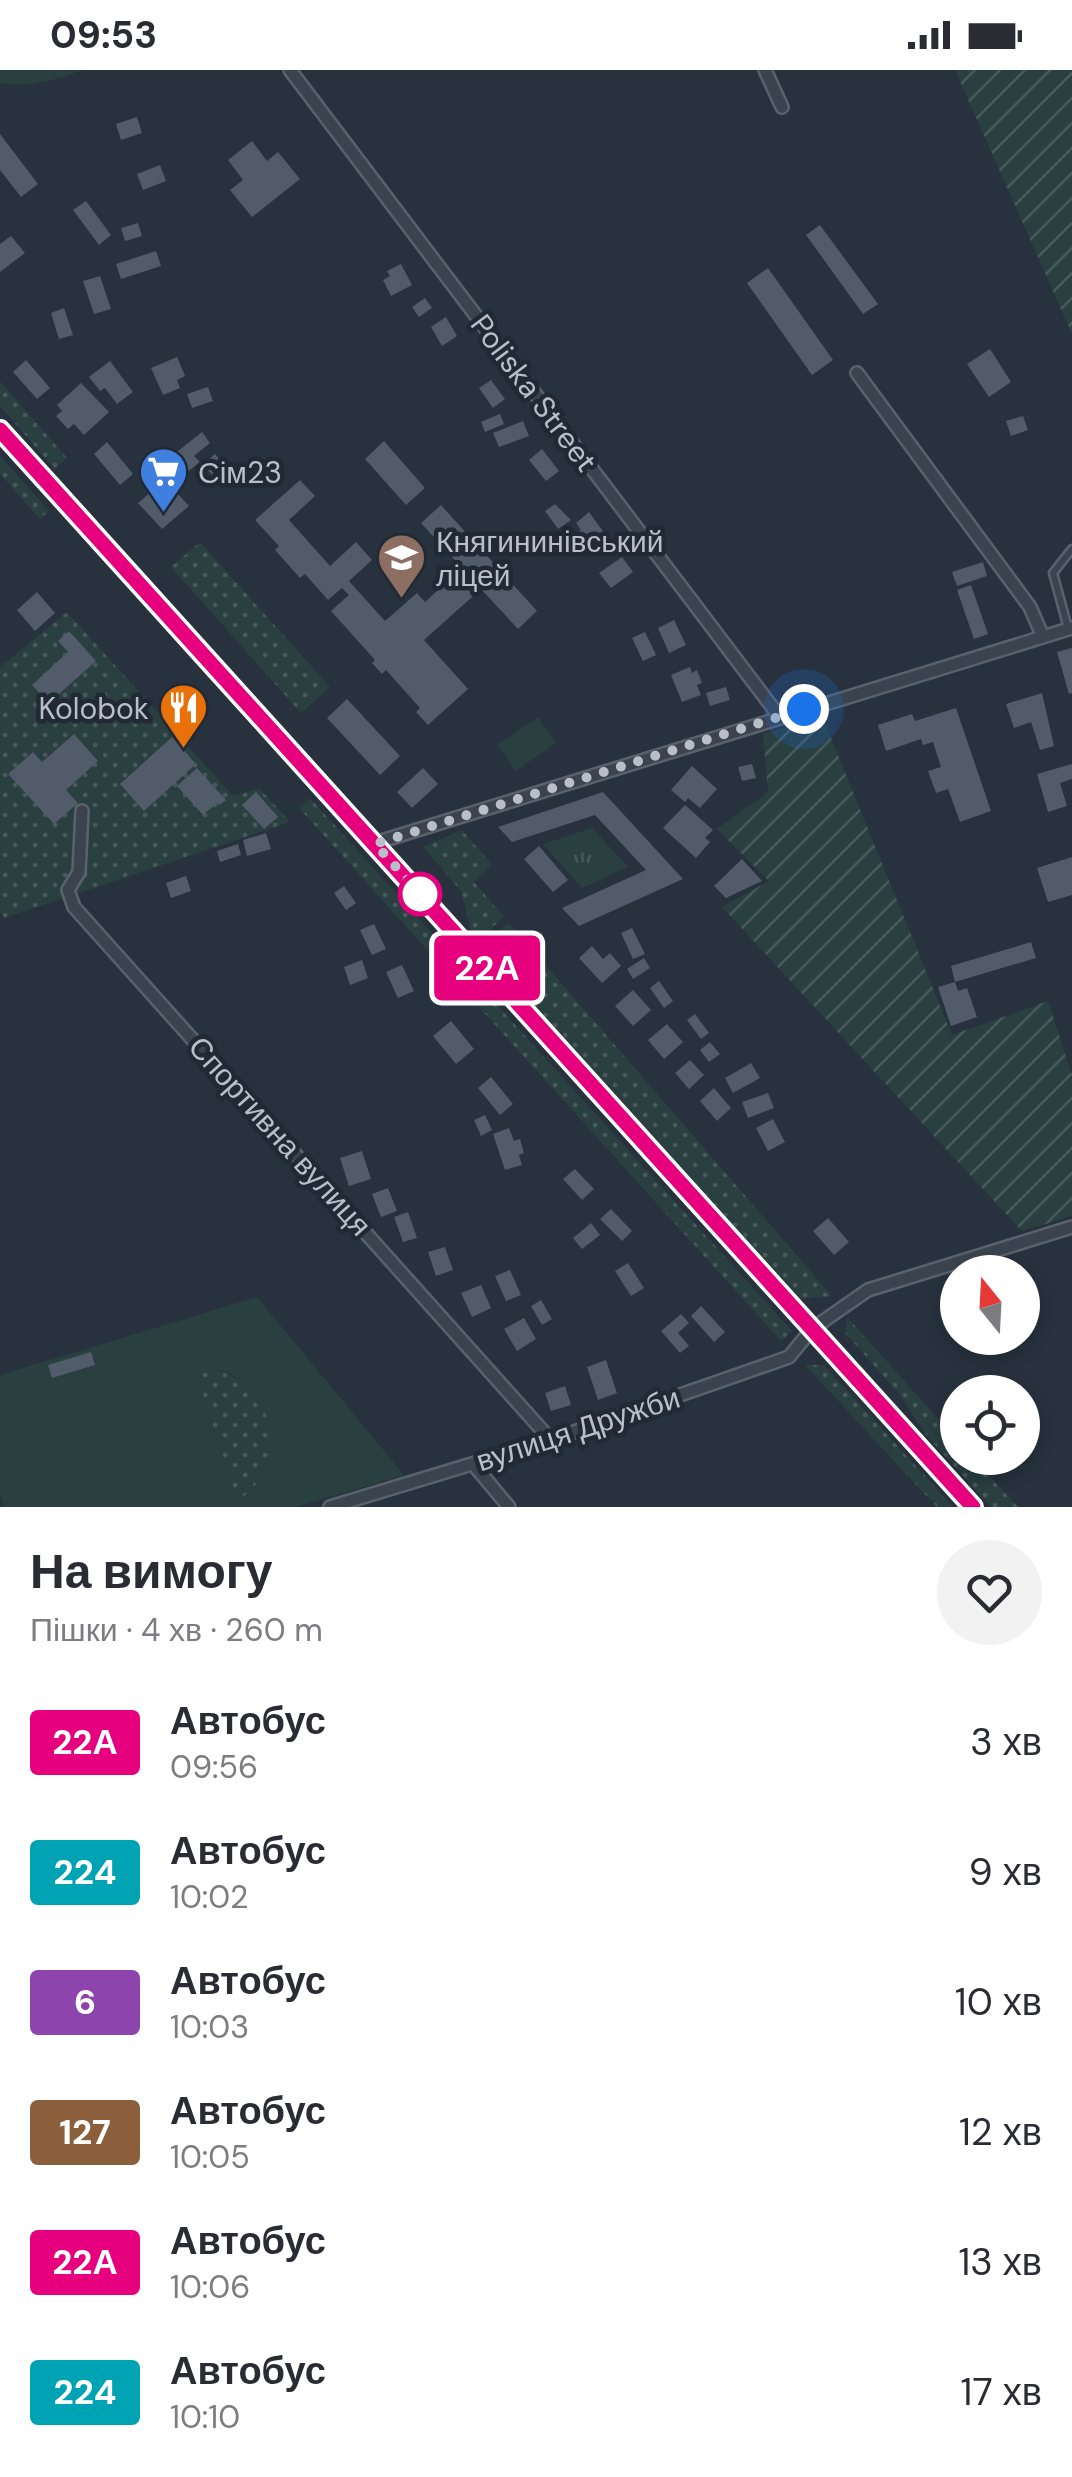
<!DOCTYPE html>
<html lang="uk">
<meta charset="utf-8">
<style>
body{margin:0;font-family:"DM Sans",sans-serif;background:#f2f2f3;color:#2b2b33;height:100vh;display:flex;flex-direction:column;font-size:38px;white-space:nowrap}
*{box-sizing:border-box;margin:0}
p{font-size:32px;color:#7c7c81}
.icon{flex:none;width:55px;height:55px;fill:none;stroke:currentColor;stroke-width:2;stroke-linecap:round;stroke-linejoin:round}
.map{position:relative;height:1437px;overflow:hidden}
.drawer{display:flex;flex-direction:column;background:#fff;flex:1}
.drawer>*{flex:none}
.badge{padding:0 20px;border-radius:8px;font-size:35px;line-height:65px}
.needle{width:65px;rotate:342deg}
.buttons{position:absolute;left:940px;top:1185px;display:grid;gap:20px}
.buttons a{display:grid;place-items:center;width:100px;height:100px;border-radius:50%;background:#fff;box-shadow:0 5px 15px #0003;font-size:50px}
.you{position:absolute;width:50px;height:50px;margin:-25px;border:8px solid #fff;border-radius:50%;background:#1a73e8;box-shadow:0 0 0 15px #1a73e833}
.map>.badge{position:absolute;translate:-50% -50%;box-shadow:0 0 0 5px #fff}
.round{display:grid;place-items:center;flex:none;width:105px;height:105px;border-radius:52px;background:#f2f2f3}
.headline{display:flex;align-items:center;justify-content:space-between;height:170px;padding:0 30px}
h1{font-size:48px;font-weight:800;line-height:75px}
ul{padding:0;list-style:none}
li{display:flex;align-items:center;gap:30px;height:130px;padding:0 30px}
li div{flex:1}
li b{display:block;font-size:38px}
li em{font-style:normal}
li .badge{min-width:110px;font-weight:700;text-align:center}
.status{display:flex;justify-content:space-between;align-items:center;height:70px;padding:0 50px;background:#fff;direction:ltr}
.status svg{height:28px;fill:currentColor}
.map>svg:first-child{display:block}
.grass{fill:url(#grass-dots)}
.park{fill:url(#park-tufts)}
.garden{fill:url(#garden-furrows)}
.pitch{fill:#2a3f40;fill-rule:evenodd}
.building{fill:#515b69}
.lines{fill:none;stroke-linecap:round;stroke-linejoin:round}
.lane-casing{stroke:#59626c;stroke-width:11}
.street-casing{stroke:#59626c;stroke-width:16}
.primary-casing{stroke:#454d58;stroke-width:22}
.lane{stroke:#3b444e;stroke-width:6}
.street{stroke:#3b444e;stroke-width:11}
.primary{stroke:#5a636e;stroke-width:18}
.line-casing{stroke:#fff;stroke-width:22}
.line{stroke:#e6007e;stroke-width:15}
.walk{stroke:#b8bfc9;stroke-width:10;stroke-dasharray:0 18}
.stop-dot{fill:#fff;stroke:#e6007e;stroke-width:5}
.labels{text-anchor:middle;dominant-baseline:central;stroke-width:9;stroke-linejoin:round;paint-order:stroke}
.street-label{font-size:30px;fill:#b8bfc9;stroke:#202934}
.poi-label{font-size:30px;fill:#b8bfc9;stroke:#202934;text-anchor:start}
</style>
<div class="status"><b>09:53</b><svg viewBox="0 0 49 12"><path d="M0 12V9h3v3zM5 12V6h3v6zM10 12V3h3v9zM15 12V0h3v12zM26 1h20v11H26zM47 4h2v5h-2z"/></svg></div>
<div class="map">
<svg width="1072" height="1437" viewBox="0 0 1072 1437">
<defs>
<pattern id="grass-dots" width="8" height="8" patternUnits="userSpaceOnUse" patternTransform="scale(2.5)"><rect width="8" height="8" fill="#2a3f40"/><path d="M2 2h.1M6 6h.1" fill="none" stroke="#47595a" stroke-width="1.8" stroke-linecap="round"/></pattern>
<pattern id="park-tufts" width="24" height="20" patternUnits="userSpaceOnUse" patternTransform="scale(2.5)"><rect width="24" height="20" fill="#2a3f40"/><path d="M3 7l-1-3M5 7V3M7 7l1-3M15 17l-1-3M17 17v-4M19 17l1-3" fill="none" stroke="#47595a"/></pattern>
<pattern id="garden-furrows" width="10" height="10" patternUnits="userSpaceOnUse" patternTransform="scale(2.5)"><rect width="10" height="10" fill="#2a3f40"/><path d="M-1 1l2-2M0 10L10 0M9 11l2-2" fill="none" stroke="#47595a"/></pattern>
</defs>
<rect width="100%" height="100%" fill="#27323e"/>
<path class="grass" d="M 0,311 L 67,388 L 55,399 L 0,336 Z
M 0,386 L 49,441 L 40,449 L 0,404 Z
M 200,472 L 330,617 L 301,643 L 171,497 Z
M 67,542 L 233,726 L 259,718 L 290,752 L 4,848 L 0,842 L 0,597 Z
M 310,728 L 792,1261 L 781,1271 L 299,738 Z
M 462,760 L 492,795 L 474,812 L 504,847 L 477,871 L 472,865 L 461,821 L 423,777 Z
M 509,853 L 536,884 L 832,1226 L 801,1229 L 482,877 Z
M 847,1247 L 957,1370 L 958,1388 L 973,1388 L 1018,1437 L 991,1437 L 927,1366 L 898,1322 L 845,1263 Z
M 805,1295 L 824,1295 L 953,1437 L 937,1437 Z
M 194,1297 C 271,1298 302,1390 236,1432 Z"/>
<path class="park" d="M 592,758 L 628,797 L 582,818 L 543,774 Z"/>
<path class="garden" d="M 955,0 L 1072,0 L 1072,264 Z
M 822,646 L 952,965 L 1048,931 L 1072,1005 L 1072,1146 L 1022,1161 L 722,837 L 769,811 L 717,759 L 768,722 L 763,664 Z"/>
<path class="pitch" d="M 0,0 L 83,0 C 51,11 34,17 0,13 Z
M 538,647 L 556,673 L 516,701 L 497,675 Z
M 257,1227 L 404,1405 L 296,1437 L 4,1437 L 0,1424 L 0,1305 ZM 194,1298 C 269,1292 300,1392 236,1432 Z"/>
<path class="building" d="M 137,47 L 142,63 L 121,70 L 116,54 Z
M 0,64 L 38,114 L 21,127 L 0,100 Z
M 252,71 L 267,91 L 278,82 L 300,109 L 252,147 L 230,120 L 243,110 L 228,90 Z
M 160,95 L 166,111 L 143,120 L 137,104 Z
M 86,131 L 111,165 L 99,175 L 73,140 Z
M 138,153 L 142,166 L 125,171 L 121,158 Z
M 820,155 L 878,234 L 863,244 L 806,165 Z
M 11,166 L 25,183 L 0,202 L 0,174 Z
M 156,181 L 161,196 L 121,209 L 116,194 Z
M 401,194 L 412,215 L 391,226 L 383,210 L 390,206 L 387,201 Z
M 768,198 L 833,290 L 812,305 L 747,213 Z
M 100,206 L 111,239 L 94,244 L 83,211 Z
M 425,228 L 432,238 L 419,247 L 412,237 Z
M 64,238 L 73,265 L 59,269 L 51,243 Z
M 446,247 L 457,266 L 442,276 L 431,257 Z
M 990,279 L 1011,312 L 989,327 L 967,294 Z
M 177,287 L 185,306 L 177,310 L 180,318 L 163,325 L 151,298 Z
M 26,290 L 50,318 L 37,329 L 13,302 Z
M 110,291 L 133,322 L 117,334 L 105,318 L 100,321 L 89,307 Z
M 491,310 L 505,329 L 493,338 L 479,318 Z
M 81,313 L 109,342 L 84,365 L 74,354 L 68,359 L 56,346 L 62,341 L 57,335 Z
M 208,317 L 213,331 L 192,338 L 187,324 Z
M 500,344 L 504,354 L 485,362 L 481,352 Z
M 1023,346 L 1028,360 L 1011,366 L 1006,351 Z
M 523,351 L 529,366 L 499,377 L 493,363 Z
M 202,362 L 210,373 L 194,386 L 200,392 L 177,410 L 163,393 Z
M 384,371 L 425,418 L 406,435 L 365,389 Z
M 107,372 L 133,404 L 120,415 L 94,384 Z
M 542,379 L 559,401 L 546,411 L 529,390 Z
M 215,384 L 232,404 L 219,414 L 203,394 Z
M 165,410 L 189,436 L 162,459 L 138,433 Z
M 300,410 L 315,426 L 289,450 L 330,496 L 356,472 L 372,490 L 349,511 L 385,551 L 417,523 L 425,532 L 462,498 L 421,453 L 441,435 L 537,541 L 518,559 L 481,519 L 424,570 L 468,619 L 428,655 L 416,642 L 420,638 L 386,600 L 382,604 L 372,593 L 375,590 L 331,541 L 349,525 L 342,518 L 328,530 L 305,504 L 300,508 L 275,480 L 279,476 L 255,450 Z
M 555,434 L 571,450 L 558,459 L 545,441 Z
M 589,442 L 605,464 L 587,478 L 576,463 L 581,460 L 576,453 Z
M 622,487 L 633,502 L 611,518 L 599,503 Z
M 983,492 L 987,506 L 957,516 L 952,502 Z
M 971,515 L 988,564 L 974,569 L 957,520 Z
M 37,522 L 55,543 L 35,561 L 17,540 Z
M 674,550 L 686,575 L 669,583 L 658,558 Z
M 69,561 L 96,591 L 49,633 L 32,615 L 68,582 L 58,571 Z
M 645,562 L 656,585 L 643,591 L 632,568 Z
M 1072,578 L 1072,623 L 1069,624 L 1057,582 Z
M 690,597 L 692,603 L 697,600 L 702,613 L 697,615 L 701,625 L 682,632 L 671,605 Z
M 726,617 L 730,630 L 710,636 L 706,623 Z
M 1042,623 L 1054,676 L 1040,680 L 1031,652 L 1014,658 L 1006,634 Z
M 347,629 L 400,686 L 380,705 L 327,648 Z
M 956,638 L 991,741 L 960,752 L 948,719 L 936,723 L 928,701 L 941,697 L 933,672 L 923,675 L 921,669 L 886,681 L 878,655 L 912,644 L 915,651 Z
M 74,664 L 98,691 L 66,720 L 78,733 L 54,754 L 8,704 L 33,682 L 42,692 Z
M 172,667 L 196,694 L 144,741 L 120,714 Z
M 752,694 L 756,708 L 742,711 L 738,697 Z
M 1072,694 L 1072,709 L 1060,713 L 1067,736 L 1048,742 L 1037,704 Z
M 692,696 L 717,719 L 700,738 L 688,728 L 685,732 L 671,720 Z
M 197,698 L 226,730 L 219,735 L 217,733 L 203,745 L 177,716 Z
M 423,698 L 438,714 L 412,738 L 397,722 Z
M 256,722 L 278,747 L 264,759 L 242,735 Z
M 603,722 L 683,809 L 579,856 L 562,838 L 646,800 L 595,745 L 512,772 L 498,757 Z
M 685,735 L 713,760 L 705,768 L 710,772 L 696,788 L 663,758 Z
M 266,763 L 271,779 L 247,786 L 243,770 Z
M 238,774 L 241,785 L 220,792 L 217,781 Z
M 539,776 L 568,810 L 553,822 L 524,789 Z
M 1072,787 L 1072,825 L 1048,832 L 1037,798 Z
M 742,789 L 762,811 L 726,828 L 714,816 Z
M 186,806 L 191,821 L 171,828 L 166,813 Z
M 344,816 L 356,833 L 346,840 L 334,823 Z
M 374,854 L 386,879 L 372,885 L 360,860 Z
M 632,858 L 645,884 L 633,889 L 621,863 Z
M 1031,872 L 1036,888 L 955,912 L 951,896 Z
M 592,876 L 603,889 L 610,883 L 621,896 L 602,913 L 579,888 Z
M 644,888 L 650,898 L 633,909 L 627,899 Z
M 362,890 L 368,908 L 350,915 L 344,897 Z
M 402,895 L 414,921 L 398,928 L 386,902 Z
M 659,911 L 673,931 L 664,938 L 650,918 Z
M 955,912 L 958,921 L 967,918 L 977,947 L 951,956 L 938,917 Z
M 633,920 L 651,940 L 633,956 L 615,936 Z
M 695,944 L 709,963 L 701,969 L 687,950 Z
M 451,951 L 474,979 L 456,994 L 433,966 Z
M 667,954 L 683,972 L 664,989 L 648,970 Z
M 710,972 L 720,984 L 709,992 L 700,980 Z
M 690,990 L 704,1005 L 689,1019 L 675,1003 Z
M 751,993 L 760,1008 L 733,1023 L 725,1008 Z
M 491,1007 L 513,1034 L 500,1045 L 478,1018 Z
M 714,1018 L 731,1038 L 717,1051 L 700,1031 Z
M 768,1023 L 774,1038 L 748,1048 L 742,1032 Z
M 485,1045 L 492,1060 L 481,1066 L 474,1050 Z
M 773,1049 L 785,1072 L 768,1081 L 756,1058 Z
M 509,1058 L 514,1071 L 520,1069 L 524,1083 L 519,1085 L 522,1095 L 505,1100 L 493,1064 Z
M 362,1081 L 371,1109 L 349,1116 L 340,1088 Z
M 575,1099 L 594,1119 L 582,1130 L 563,1109 Z
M 388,1118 L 397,1141 L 381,1147 L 372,1124 Z
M 611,1139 L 632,1161 L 622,1171 L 600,1149 Z
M 408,1142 L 417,1168 L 403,1172 L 394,1147 Z
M 828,1148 L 849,1172 L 834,1185 L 813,1161 Z
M 591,1153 L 600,1165 L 582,1179 L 573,1168 Z
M 445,1177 L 453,1200 L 436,1206 L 428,1182 Z
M 628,1193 L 644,1218 L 631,1226 L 615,1201 Z
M 510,1200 L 521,1225 L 506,1231 L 495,1206 Z
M 481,1215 L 491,1238 L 472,1247 L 461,1223 Z
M 541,1230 L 552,1249 L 542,1255 L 531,1236 Z
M 701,1236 L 725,1262 L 714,1272 L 691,1246 Z
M 681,1244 L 689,1253 L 678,1263 L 689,1276 L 680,1283 L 661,1261 Z
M 524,1248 L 536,1269 L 517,1281 L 504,1259 Z
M 91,1282 L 95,1295 L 52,1308 L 48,1295 Z
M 606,1290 L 617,1323 L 598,1330 L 587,1297 Z
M 565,1316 L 571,1335 L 551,1341 L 545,1323 Z"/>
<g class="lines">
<defs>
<path id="lane" d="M 1068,558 L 1053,503 L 1072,479"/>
<path id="street" d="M 290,0 L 779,646
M 765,0 L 782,37
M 857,303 L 1030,537 L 1043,567
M 82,741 L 79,802 L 68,820 L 74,837 L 551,1370
M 375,773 L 1072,558
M 473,1394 L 509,1437
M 330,1437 L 551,1370 L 789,1287 L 812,1259 L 868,1220 L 1072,1157"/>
<path id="primary" d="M 0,360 L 973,1437"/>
</defs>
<use href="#lane" class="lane-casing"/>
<use href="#street" class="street-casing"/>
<use href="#primary" class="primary-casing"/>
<use href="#lane" class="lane"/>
<use href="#street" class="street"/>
<use href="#primary" class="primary"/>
</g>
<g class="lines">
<defs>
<path id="line" d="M 0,360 L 973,1437"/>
</defs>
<use href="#line" class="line-casing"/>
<use href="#line" class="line"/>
<path class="walk" d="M 420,824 L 426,830 L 375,774 L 804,639"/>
</g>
<defs>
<symbol id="supermarket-pin" viewBox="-11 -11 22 30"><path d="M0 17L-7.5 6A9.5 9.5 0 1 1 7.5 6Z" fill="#3f7fe0" stroke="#202934"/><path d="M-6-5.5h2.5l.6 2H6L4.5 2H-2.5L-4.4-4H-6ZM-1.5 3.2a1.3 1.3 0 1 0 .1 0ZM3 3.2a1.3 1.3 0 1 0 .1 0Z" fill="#fff"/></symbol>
<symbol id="school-pin" viewBox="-11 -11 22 30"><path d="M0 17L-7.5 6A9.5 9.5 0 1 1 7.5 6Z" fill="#8d6e63" stroke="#202934"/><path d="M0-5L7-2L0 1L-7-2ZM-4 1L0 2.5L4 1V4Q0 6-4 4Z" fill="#fff"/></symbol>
<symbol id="restaurant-pin" viewBox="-11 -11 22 30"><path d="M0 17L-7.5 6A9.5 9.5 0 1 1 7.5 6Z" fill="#e8710a" stroke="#202934"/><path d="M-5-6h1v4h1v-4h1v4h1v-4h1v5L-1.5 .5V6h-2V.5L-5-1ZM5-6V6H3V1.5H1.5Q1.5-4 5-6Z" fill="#fff"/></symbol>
</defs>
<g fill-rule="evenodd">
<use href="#supermarket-pin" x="136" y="374" width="55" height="75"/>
<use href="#school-pin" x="374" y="460" width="55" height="75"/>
<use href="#restaurant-pin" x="156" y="610" width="55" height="75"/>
</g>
<circle class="stop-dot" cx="420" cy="824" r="20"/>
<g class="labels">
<g class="street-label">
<text transform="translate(534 323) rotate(53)">Poliska Street</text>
<text transform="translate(280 1066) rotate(48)">Спортивна вулиця</text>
<text transform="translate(578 1359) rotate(-18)">вулиця Дружби</text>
</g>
<g class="poi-label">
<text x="198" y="402">Сім23</text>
<text x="436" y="471">Княгининівський<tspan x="436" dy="34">ліцей</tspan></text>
<text x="149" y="638" text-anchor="end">Kolobok</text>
</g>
</g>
</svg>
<div class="buttons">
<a><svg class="needle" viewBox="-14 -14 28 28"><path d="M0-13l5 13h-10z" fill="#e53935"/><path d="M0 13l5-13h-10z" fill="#7c7c81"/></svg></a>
<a><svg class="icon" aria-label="locate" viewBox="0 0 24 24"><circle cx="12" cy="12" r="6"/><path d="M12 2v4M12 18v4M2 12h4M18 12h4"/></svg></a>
</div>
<div class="you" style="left:804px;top:639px"></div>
<b class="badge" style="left:487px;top:898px;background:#e6007e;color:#fff">22А</b>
</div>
<section class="drawer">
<div class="headline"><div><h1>На вимогу</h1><p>Пішки · 4 хв · 260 m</p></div><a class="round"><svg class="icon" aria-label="heart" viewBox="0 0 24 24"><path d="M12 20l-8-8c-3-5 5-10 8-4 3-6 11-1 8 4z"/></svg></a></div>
<ul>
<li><span class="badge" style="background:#e6007e;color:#fff">22А</span><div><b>Автобус</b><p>09:56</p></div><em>3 хв</em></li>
<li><span class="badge" style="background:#00a3b4;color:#fff">224</span><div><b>Автобус</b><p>10:02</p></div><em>9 хв</em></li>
<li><span class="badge" style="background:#8e44ad;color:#fff">6</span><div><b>Автобус</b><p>10:03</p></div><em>10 хв</em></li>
<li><span class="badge" style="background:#8b5e3c;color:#fff">127</span><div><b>Автобус</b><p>10:05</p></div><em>12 хв</em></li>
<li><span class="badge" style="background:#e6007e;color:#fff">22А</span><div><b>Автобус</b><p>10:06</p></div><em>13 хв</em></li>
<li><span class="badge" style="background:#00a3b4;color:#fff">224</span><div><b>Автобус</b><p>10:10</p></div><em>17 хв</em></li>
</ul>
</section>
